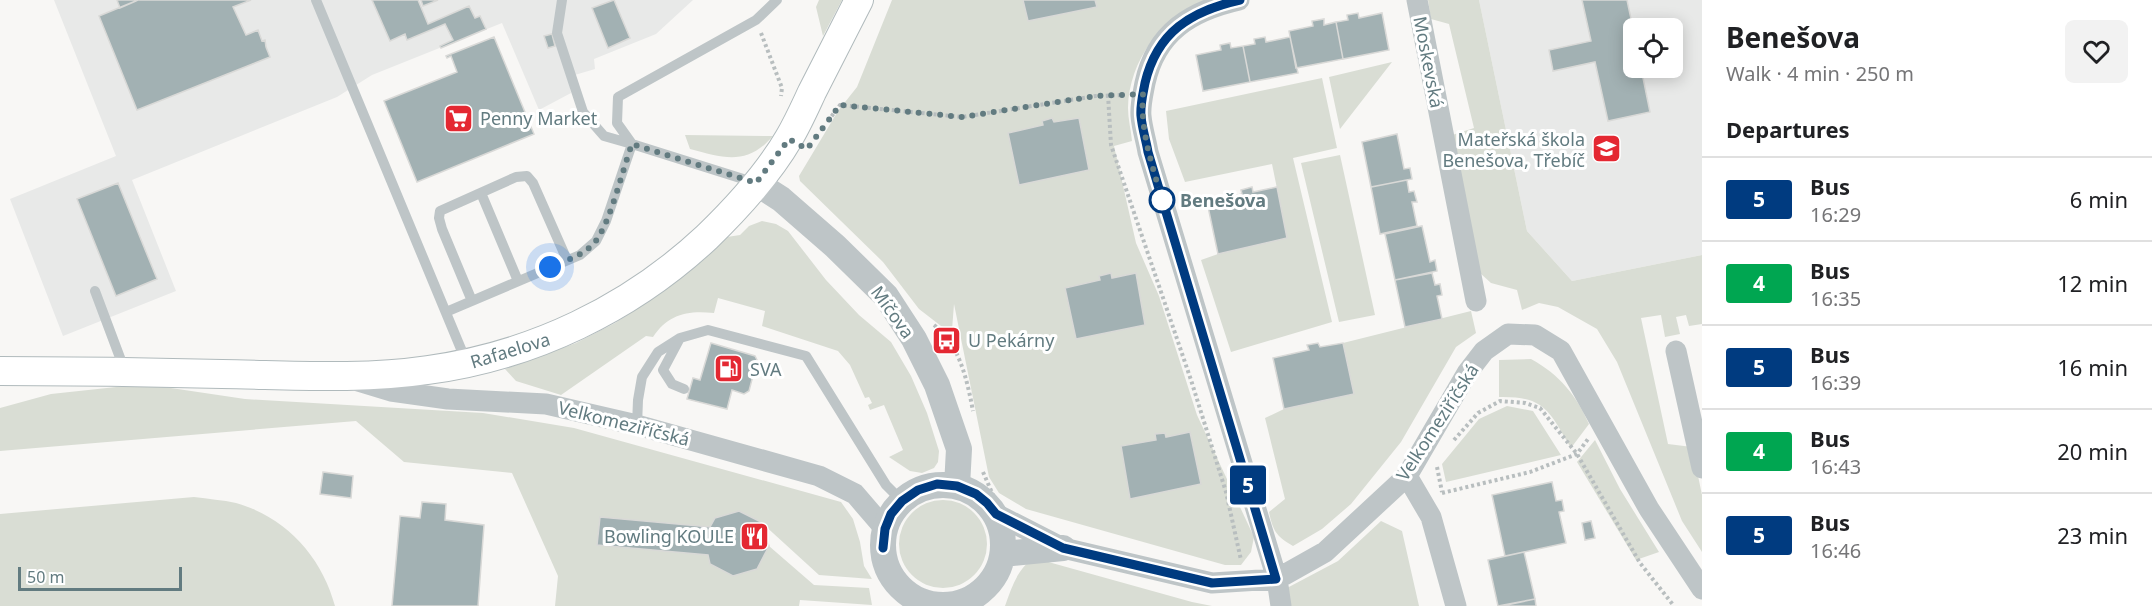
<!DOCTYPE html>
<meta charset="utf-8">
<style>
body{margin:0;font-family:"Noto Sans",sans-serif;background:#f2f2f2;color:#202124;height:100vh;display:flex;flex-direction:column;font-size:22px;white-space:nowrap}
*{box-sizing:border-box;margin:0}
p{font-size:20px;color:#757577}
.icon{flex:none;width:33px;height:33px;fill:none;stroke:currentColor;stroke-width:2;stroke-linecap:round;stroke-linejoin:round}
.map{position:relative;flex:1;overflow:hidden}
.sheet{display:flex;flex-direction:column;background:#fff;width:450px}
.sheet>*{flex:none}
.badge{padding:0 12px;border-radius:4px;font-size:21px;line-height:39px}
.buttons{position:absolute;left:1623px;top:18px;display:grid;gap:12px}
.buttons a{display:grid;place-items:center;width:60px;height:60px;border-radius:9px;background:#fff;box-shadow:0 3px 15px #0003;font-size:30px}
.scale{position:absolute;left:18px;bottom:15px;width:164px;box-sizing:border-box;padding-left:6px;border:3px solid #627b80;border-top:0;font-size:16px;line-height:21px;white-space:nowrap;color:#627b80;-webkit-text-stroke:4px #fff;paint-order:stroke}
.you{position:absolute;width:30px;height:30px;margin:-15px;border:4px solid #fff;border-radius:50%;background:#1a73e8;box-shadow:0 0 0 9px #1a73e833}
.map>.badge{position:absolute;translate:-50% -50%;box-shadow:0 0 0 3px #fff}
h2{padding:0 24px;font-size:22px;line-height:54px}
.round{display:grid;place-items:center;flex:none;width:63px;height:63px;border-radius:9px;background:#f2f2f2}
.overview{display:flex;align-items:center;justify-content:space-between;height:102px;padding:0 24px}
h1{font-size:28px;font-weight:700;line-height:45px}
ul{padding:0;list-style:none}
li{display:flex;align-items:center;gap:18px;height:84px;padding:0 24px;border-top:2px solid #e0e0e0}
li div{flex:1}
li b{display:block;font-size:22px}
li em{font-style:normal}
li .badge{min-width:66px;font-weight:700;text-align:center}
main{display:flex;flex:1;min-height:0}
.map>svg:first-child{display:block}
.built{fill:#e8e9e8;fill-rule:evenodd}
.green{fill:#d9ddd4}
.building{fill:#a2b1b3;stroke:#d9d9d7;stroke-width:1.5}
.lines{fill:none;stroke-linecap:round;stroke-linejoin:round}
.secondary-casing{stroke:#b0babc;stroke-width:30}
.path{stroke:#b8bebf;stroke-width:4;stroke-dasharray:3 3;stroke-linecap:butt}
.service{stroke:#bec5c7;stroke-width:10}
.minor{stroke:#bec5c7;stroke-width:21}
.tertiary{stroke:#bec5c7;stroke-width:26}
.secondary{stroke:#fff;stroke-width:28}
.line-casing{stroke:#fff;stroke-width:14}
.line{stroke:#003b80;stroke-width:9}
.walk{stroke:#627b80;stroke-width:6;stroke-dasharray:0 10.8}
.stop-dot{fill:#fff;stroke:#003b80;stroke-width:3}
.labels{text-anchor:middle;dominant-baseline:central;stroke-width:6;stroke-linejoin:round;paint-order:stroke}
.street-label{font-size:18px;fill:#627b80;stroke:#fff}
.poi-label{font-size:18px;fill:#627b80;stroke:#fff;text-anchor:start}
.stop-label{font-size:18px;font-weight:bold;fill:#627b80;stroke:#fff;text-anchor:start}
</style>
<main>
<div class="map">
<svg width="1702" height="606" viewBox="0 0 1702 606">
<rect width="100%" height="100%" fill="#f8f7f5"/>
<path class="built" d="M 54,0 L 693,0 L 656,34 L 594,59 L 595,69 L 568,77 L 571,93 L 539,110 L 502,23 L 372,75 L 337,97 L 132,180 L 176,291 L 63,336 L 10,199 L 116,156 Z
M 1479,0 L 1702,0 L 1702,255 L 1572,281 L 1527,231 ZM 1634,28 L 1672,28 L 1672,68 L 1634,68 Z"/>
<path class="green" d="M 819,0 L 842,0 L 823,36 L 816,7 Z
M 892,0 L 1205,0 C 1162,17 1129,60 1128,108 C 1128,119 1131,130 1132,141 L 1114,146 L 1136,243 L 1159,296 L 1197,415 L 1254,537 L 1251,552 L 1241,565 L 1225,565 L 1026,509 L 999,493 L 989,477 L 954,304 L 952,330 L 941,326 L 919,309 L 883,262 L 800,181 L 799,176 L 838,111 L 857,87 Z
M 1428,0 L 1479,0 L 1527,231 L 1572,281 L 1702,255 L 1702,324 L 1689,326 L 1686,315 L 1676,317 L 1680,334 L 1665,337 L 1661,315 L 1641,318 L 1668,444 L 1692,447 L 1702,495 L 1702,552 L 1682,521 L 1617,362 L 1597,329 L 1558,307 L 1539,303 L 1522,310 L 1517,290 L 1491,283 L 1480,273 L 1449,136 L 1474,128 L 1449,24 L 1431,19 Z
M 1392,62 L 1340,129 L 1329,77 Z
M 1322,78 L 1337,148 L 1293,158 L 1332,322 L 1231,352 L 1201,260 L 1218,254 L 1287,238 L 1272,164 L 1185,182 L 1169,139 L 1166,111 Z
M 685,135 L 773,136 C 747,166 724,158 690,149 Z
M 1340,155 L 1375,315 L 1339,322 L 1301,163 Z
M 762,221 L 776,224 L 788,231 L 826,280 L 859,315 L 891,342 L 911,376 L 927,413 L 939,451 L 938,462 L 934,468 L 922,473 L 910,471 L 889,457 L 903,450 L 884,405 L 870,410 L 868,405 L 872,403 L 869,397 L 865,398 L 850,365 L 838,351 L 762,326 L 765,311 L 718,298 L 714,313 C 688,310 668,314 653,337 L 646,336 L 561,395 L 516,381 L 505,369 L 576,343 L 615,323 L 661,293 L 699,263 L 727,237 L 740,235 L 749,226 Z
M 1471,311 L 1476,333 L 1456,347 L 1401,442 L 1351,504 L 1322,529 L 1293,546 C 1276,536 1273,531 1269,512 L 1285,499 L 1265,418 L 1284,409 L 1354,394 L 1343,343 Z
M 1531,359 C 1560,375 1576,395 1589,424 L 1571,448 C 1549,411 1545,396 1499,397 L 1499,360 Z
M 144,384 L 245,399 L 483,413 L 574,428 L 841,502 L 853,519 L 860,542 L 864,566 L 872,579 L 819,575 L 761,522 L 739,511 L 715,518 L 710,527 L 600,517 L 597,545 L 708,555 L 710,564 L 733,576 L 757,569 L 769,546 L 814,585 L 869,588 L 872,605 L 800,600 L 799,606 L 555,606 L 558,576 L 512,473 L 404,462 L 356,421 L 0,451 L 0,408 L 51,394 Z
M 1507,406 L 1533,411 L 1561,455 L 1446,482 L 1442,464 L 1479,419 Z
M 1595,440 L 1620,489 L 1659,552 L 1636,560 L 1577,462 Z
M 194,497 C 208,499 223,500 236,503 C 286,517 322,557 335,606 L 0,606 L 0,514 Z
M899 544a44 44 0 1 1 88 0a44 44 0 1 1-88 0Z
M 1381,521 L 1402,531 L 1419,606 L 1289,606 L 1287,588 L 1338,561 Z
M 1034,558 L 1192,602 L 1212,606 L 1005,606 C 1012,587 1017,569 1034,558 Z"/>
<path class="building" d="M 117,0 L 135,0 L 136,1 L 120,8 Z
M 138,0 L 251,0 L 233,7 L 246,35 L 258,30 L 262,41 L 265,40 L 266,47 L 270,57 L 137,110 L 99,16 Z
M 372,0 L 418,0 L 428,24 L 469,6 L 475,18 L 480,16 L 486,29 L 441,48 L 440,46 L 453,40 L 445,24 L 407,40 L 405,34 L 390,41 Z
M 421,0 L 438,0 L 423,6 Z
M 614,0 L 630,38 L 608,48 L 592,8 Z
M 1023,0 L 1095,0 L 1097,7 L 1028,21 Z
M 1582,0 L 1627,0 L 1634,33 L 1634,68 L 1641,68 L 1650,112 L 1608,121 L 1595,62 L 1553,71 L 1549,50 L 1591,41 Z
M 1358,13 L 1359,18 L 1382,13 L 1389,50 L 1343,59 L 1336,22 L 1348,20 L 1347,15 Z
M 1324,19 L 1324,25 L 1336,22 L 1343,59 L 1296,68 L 1289,31 L 1313,26 L 1312,21 Z
M 552,34 L 555,46 L 548,48 L 544,36 Z
M 494,37 L 534,134 L 417,182 L 384,101 L 457,72 L 451,56 L 447,58 L 446,56 Z
M 1265,37 L 1266,42 L 1290,37 L 1298,73 L 1250,82 L 1243,46 L 1255,44 L 1254,39 Z
M 1230,43 L 1231,48 L 1243,46 L 1250,82 L 1203,91 L 1196,55 L 1221,50 L 1220,45 Z
M 1052,118 L 1054,122 L 1079,118 L 1089,170 L 1019,185 L 1008,133 L 1043,125 L 1042,121 Z
M 1397,134 L 1404,169 L 1410,168 L 1412,179 L 1371,187 L 1362,142 Z
M 1407,180 L 1409,192 L 1414,191 L 1417,202 L 1412,202 L 1417,226 L 1380,234 L 1371,187 Z
M 118,183 L 157,279 L 116,296 L 77,199 Z
M 1252,187 L 1253,192 L 1277,187 L 1287,238 L 1218,254 L 1207,202 L 1242,194 L 1241,190 Z
M 1422,226 L 1430,262 L 1435,260 L 1437,271 L 1395,280 L 1385,234 Z
M 1111,273 L 1112,278 L 1136,273 L 1145,325 L 1076,339 L 1065,288 L 1100,280 L 1099,276 Z
M 1432,273 L 1435,285 L 1440,284 L 1442,295 L 1437,296 L 1442,319 L 1405,327 L 1395,280 Z
M 711,343 L 755,356 L 757,360 L 749,391 L 744,394 L 732,390 L 727,409 L 687,399 L 693,378 L 700,380 Z
M 1318,343 L 1320,347 L 1343,343 L 1354,394 L 1284,409 L 1273,358 L 1309,350 L 1307,345 Z
M 1190,432 L 1201,484 L 1130,499 L 1121,446 L 1156,440 L 1155,434 L 1165,433 L 1166,437 Z
M 323,472 L 353,476 L 351,498 L 320,494 Z
M 1552,482 L 1556,501 L 1562,500 L 1564,511 L 1559,512 L 1566,543 L 1505,556 L 1492,495 Z
M 422,502 L 446,504 L 445,520 L 484,525 L 478,606 L 392,606 L 400,516 L 420,518 Z
M 739,511 L 761,522 L 769,546 L 757,569 L 733,576 L 710,564 L 708,555 L 597,545 L 600,517 L 710,527 L 715,518 Z
M 1591,521 L 1595,538 L 1585,540 L 1582,523 Z
M 1524,552 L 1535,599 L 1498,606 L 1488,560 Z
M 1535,599 L 1536,606 L 1502,606 Z"/>
<g class="lines">
<defs>
<path id="secondary" d="M 0,371 C 74,371 148,372 222,374 C 290,375 360,380 428,370 C 532,356 630,309 707,237 C 737,208 768,174 789,138 C 798,123 805,107 812,92 C 828,61 843,31 859,0"/>
</defs>
<use href="#secondary" class="secondary-casing"/>
<path class="path" d="M 761,33 L 782,88 L 781,96
M 1108,95 L 1111,145 L 1191,380 L 1226,492 L 1241,560
M 828,121 L 840,105 L 962,117 L 1096,96 L 1122,95
M 934,325 C 960,345 967,380 973,411
M 1454,440 L 1478,413 L 1500,401 L 1525,403 L 1540,408 L 1577,454 L 1640,563 L 1674,606
M 1437,467 L 1442,492
M 983,472 L 993,495
M 1442,493 L 1530,472 L 1577,454 L 1588,439"/>
<path class="service" d="M 316,0 L 466,361
M 756,183 L 632,144 L 617,123 L 618,97 L 756,20 L 777,0
M 481,193 L 518,281
M 95,291 L 125,371
M 472,301 L 442,229 L 439,218 L 440,211 L 516,177 L 527,176 L 533,183 L 567,260
M 446,312 L 580,255 L 596,241 L 606,221 L 632,144 L 604,136 L 583,112 L 557,33 L 562,0
M 680,338 L 663,370 L 672,384 L 684,389
M 637,425 L 638,400 L 642,377 L 658,352 L 680,338 L 708,330 L 806,356 L 886,485 L 902,501"/>
<path class="minor" d="M 1239,0 C 1191,11 1156,32 1145,83 C 1143,94 1140,105 1141,116 C 1142,128 1146,140 1148,152 L 1277,579 L 1281,606
M 1417,0 L 1476,301
M 1676,351 L 1702,468
M 358,381 L 391,391 L 448,399 L 546,404 L 637,425 L 819,476 L 855,494 L 885,529
M 1407,476 L 1431,517 L 1456,606
M 996,514 L 1063,548 L 1212,583 L 1277,579 L 1325,552 L 1407,476 L 1467,373 L 1484,351 L 1508,334 L 1535,335 L 1561,351 L 1649,509 L 1702,589"/>
<path class="tertiary" d="M 756,183 L 781,199 L 835,246 L 886,296 L 914,339 L 937,385 L 959,449 L 957,486
M883 545a60 60 0 1 1 120 0a60 60 0 1 1-120 0Z
M 1003,554 L 1063,548"/>
<use href="#secondary" class="secondary"/>
</g>
<g class="lines">
<defs>
<path id="line" d="M 883,548 L 885,529 L 891,514 L 902,501 L 918,490 L 937,484 L 957,486 L 976,494 L 987,503 L 996,514 L 1063,548 L 1212,583 L 1276,579 L 1148,152 C 1146,140 1142,128 1141,116 C 1140,105 1143,94 1145,83 C 1157,32 1191,11 1240,0"/>
</defs>
<use href="#line" class="line-casing"/>
<use href="#line" class="line"/>
<path class="walk" d="M 550,267 C 566,261 584,255 595,242 C 610,224 623,168 632,144 L 756,183 L 789,139 L 807,149 L 840,105 L 962,117 L 1096,96 L 1143,94 C 1140,131 1152,164 1162,200"/>
</g>
<defs>
<symbol id="supermarket-square" viewBox="-11 -11 22 22"><rect x="-9" y="-9" width="18" height="18" rx="4" fill="#e42832" stroke="#fff"/><path d="M-6-5.5h2.5l.6 2H6L4.5 2H-2.5L-4.4-4H-6ZM-1.5 3.2a1.3 1.3 0 1 0 .1 0ZM3 3.2a1.3 1.3 0 1 0 .1 0Z" fill="#fff"/></symbol>
<symbol id="school-square" viewBox="-11 -11 22 22"><rect x="-9" y="-9" width="18" height="18" rx="4" fill="#e42832" stroke="#fff"/><path d="M0-5L7-2L0 1L-7-2ZM-4 1L0 2.5L4 1V4Q0 6-4 4Z" fill="#fff"/></symbol>
<symbol id="bus-square" viewBox="-11 -11 22 22"><rect x="-9" y="-9" width="18" height="18" rx="4" fill="#e42832" stroke="#fff"/><path d="M-5-6H5V4H4V6H2V4H-2V6H-4V4H-5ZM-3.5-4V0h7V-4ZM-3.5 1.2v1.5H-2V1.2ZM2 1.2v1.5H3.5V1.2Z" fill="#fff"/></symbol>
<symbol id="fuel-square" viewBox="-11 -11 22 22"><rect x="-9" y="-9" width="18" height="18" rx="4" fill="#e42832" stroke="#fff"/><path d="M-5.5-6h7V0h2V4h1.3V-2.5L3-4.5l.8-.8L6-3V5H2.5V1h-1V6h-7ZM-4.2-4.7v3.2H.2V-4.7Z" fill="#fff"/></symbol>
<symbol id="restaurant-square" viewBox="-11 -11 22 22"><rect x="-9" y="-9" width="18" height="18" rx="4" fill="#e42832" stroke="#fff"/><path d="M-5-6h1v4h1v-4h1v4h1v-4h1v5L-1.5 .5V6h-2V.5L-5-1ZM5-6V6H3V1.5H1.5Q1.5-4 5-6Z" fill="#fff"/></symbol>
</defs>
<g fill-rule="evenodd">
<use href="#supermarket-square" x="442" y="102" width="33" height="33"/>
<use href="#school-square" x="1590" y="132" width="33" height="33"/>
<use href="#bus-square" x="930" y="324" width="33" height="33"/>
<use href="#fuel-square" x="712" y="352" width="33" height="33"/>
<use href="#restaurant-square" x="738" y="520" width="33" height="33"/>
</g>
<circle class="stop-dot" cx="1162" cy="200" r="12"/>
<g class="labels">
<g class="street-label">
<text transform="translate(1429 62) rotate(79)">Moskevská</text>
<text transform="translate(893 312) rotate(54)">Míčova</text>
<text transform="translate(510 350) rotate(-17)">Rafaelova</text>
<text transform="translate(1437 422) rotate(-57)">Velkomeziříčská</text>
<text transform="translate(624 423) rotate(14)">Velkomeziříčská</text>
</g>
<g class="poi-label">
<text x="480" y="118">Penny Market</text>
<text x="1585" y="139" text-anchor="end">Mateřská škola<tspan x="1585" dy="21">Benešova, Třebíč</tspan></text>
<text x="968" y="340">U Pekárny</text>
<text x="750" y="369">SVA</text>
<text x="734" y="536" text-anchor="end">Bowling KOULE</text>
</g>
<g class="stop-label">
<text x="1180" y="200">Benešova</text>
</g>
</g>
</svg>
<div class="buttons">
<a><svg class="icon" aria-label="locate" viewBox="0 0 24 24"><circle cx="12" cy="12" r="6"/><path d="M12 2v4M12 18v4M2 12h4M18 12h4"/></svg></a>
</div>
<div class="scale">50 m</div>
<div class="you" style="left:550px;top:267px"></div>
<b class="badge" style="left:1248px;top:485px;background:#003b80;color:#fff">5</b>
</div>
<section class="sheet">
<div class="overview"><div><h1>Benešova</h1><p>Walk · 4 min · 250 m</p></div><a class="round"><svg class="icon" aria-label="heart" viewBox="0 0 24 24"><path d="M12 20l-8-8c-3-5 5-10 8-4 3-6 11-1 8 4z"/></svg></a></div>
<h2>Departures</h2>
<ul>
<li><span class="badge" style="background:#003b80;color:#fff">5</span><div><b>Bus</b><p>16:29</p></div><em>6 min</em></li>
<li><span class="badge" style="background:#00a651;color:#fff">4</span><div><b>Bus</b><p>16:35</p></div><em>12 min</em></li>
<li><span class="badge" style="background:#003b80;color:#fff">5</span><div><b>Bus</b><p>16:39</p></div><em>16 min</em></li>
<li><span class="badge" style="background:#00a651;color:#fff">4</span><div><b>Bus</b><p>16:43</p></div><em>20 min</em></li>
<li><span class="badge" style="background:#003b80;color:#fff">5</span><div><b>Bus</b><p>16:46</p></div><em>23 min</em></li>
</ul>
</section>
</main>
